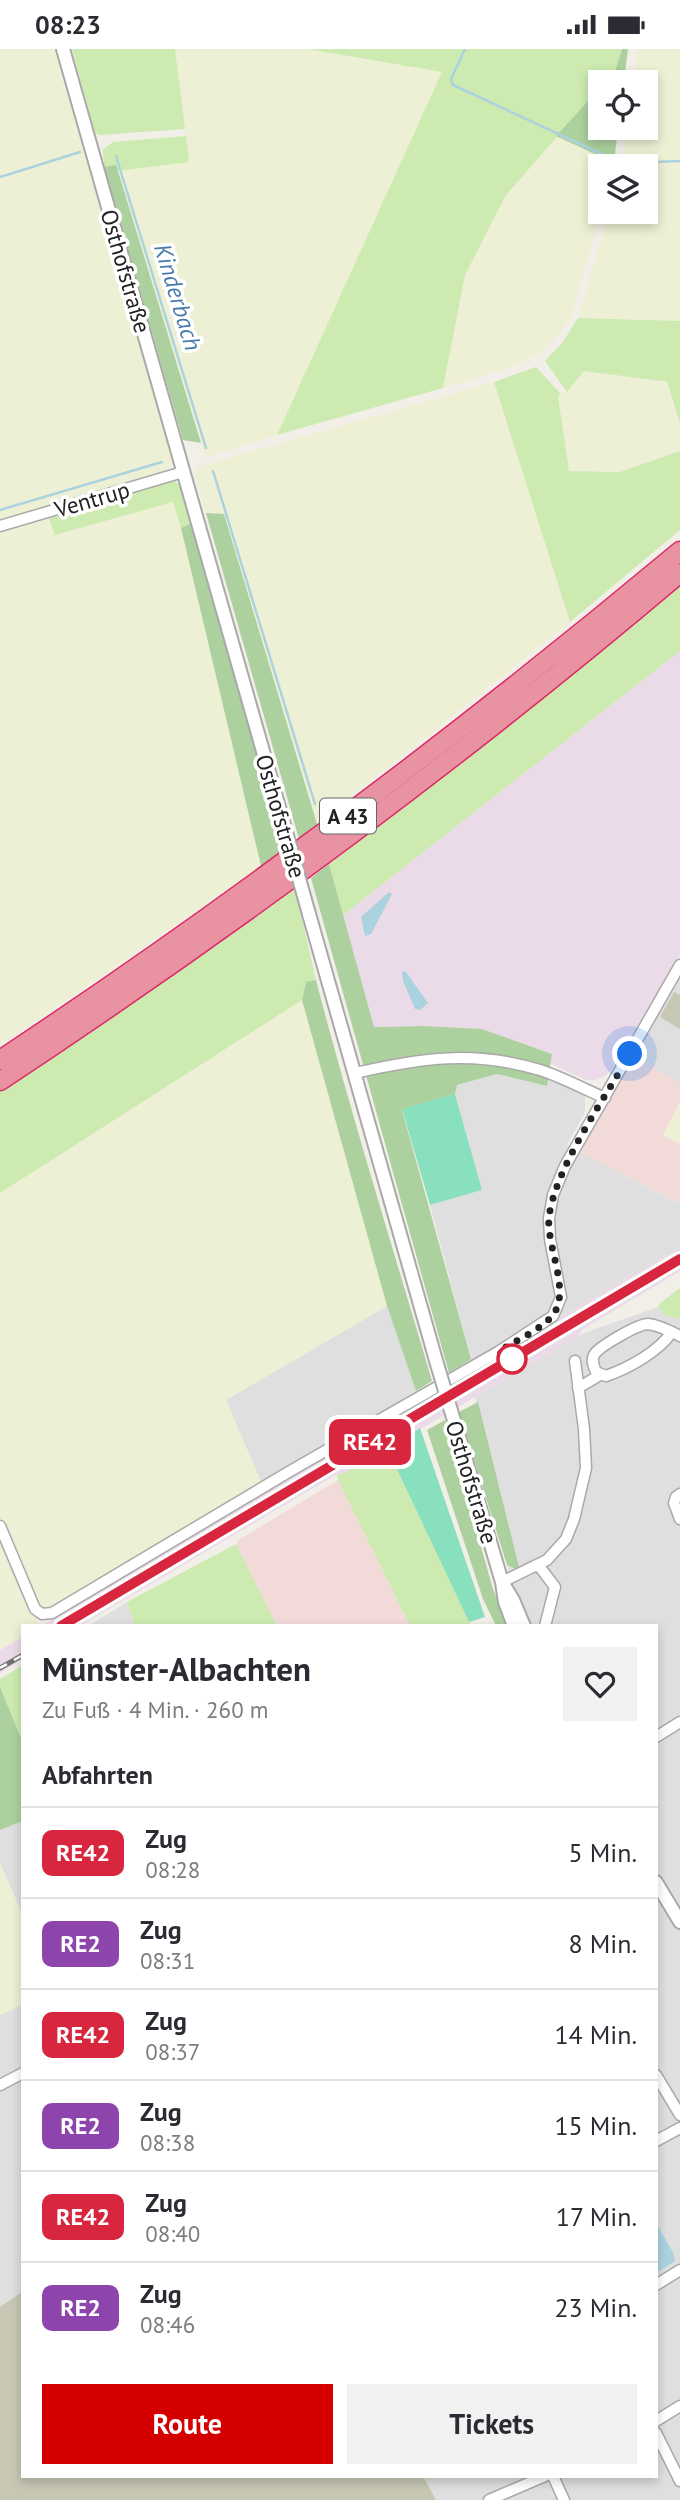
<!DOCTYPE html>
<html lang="de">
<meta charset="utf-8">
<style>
body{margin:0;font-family:"PT Sans",sans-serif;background:#f2f2f3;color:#2b2b33;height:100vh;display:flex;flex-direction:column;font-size:26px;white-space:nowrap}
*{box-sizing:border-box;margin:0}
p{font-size:23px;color:#7c7c81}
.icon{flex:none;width:38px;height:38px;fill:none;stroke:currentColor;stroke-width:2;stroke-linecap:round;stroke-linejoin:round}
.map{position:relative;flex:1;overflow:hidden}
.sheet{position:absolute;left:21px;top:1575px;width:637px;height:854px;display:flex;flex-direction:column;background:#fff;border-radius:0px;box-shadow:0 4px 10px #0003}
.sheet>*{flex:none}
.badge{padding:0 14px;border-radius:10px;font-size:24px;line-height:46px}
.fabs{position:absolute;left:588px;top:21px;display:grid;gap:14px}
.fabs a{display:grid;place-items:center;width:70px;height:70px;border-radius:0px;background:#fff;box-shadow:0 4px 10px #0003;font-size:35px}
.you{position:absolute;width:35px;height:35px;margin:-18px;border:5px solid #fff;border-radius:50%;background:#1a73e8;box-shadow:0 0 0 10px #1a73e833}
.map>.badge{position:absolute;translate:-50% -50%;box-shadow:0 0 0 4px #fff}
h2{padding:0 21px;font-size:26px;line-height:63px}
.round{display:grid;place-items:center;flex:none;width:74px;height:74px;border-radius:0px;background:#f2f2f3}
.headline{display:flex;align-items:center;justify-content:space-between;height:119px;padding:0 21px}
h1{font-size:33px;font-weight:800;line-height:52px}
.primary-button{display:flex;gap:14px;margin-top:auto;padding:14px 21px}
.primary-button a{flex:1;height:80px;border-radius:0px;background:#d40000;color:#fff;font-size:28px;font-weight:800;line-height:80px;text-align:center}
.primary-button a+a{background:#f2f2f3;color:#2b2b33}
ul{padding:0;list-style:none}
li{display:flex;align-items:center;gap:21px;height:91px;padding:0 21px;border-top:2px solid #e1e1e2}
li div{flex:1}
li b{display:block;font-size:26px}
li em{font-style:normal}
li .badge{min-width:77px;font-weight:700;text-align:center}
.status{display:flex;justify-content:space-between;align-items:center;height:49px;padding:0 35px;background:#fff;direction:ltr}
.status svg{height:19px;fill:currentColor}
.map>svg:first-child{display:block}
.residential{fill:#e0dfdf}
.commercial{fill:#f2dad9}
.industrial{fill:#ebdbe8}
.construction{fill:#c7c7b4}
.farmland{fill:#eef0d5}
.grass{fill:#cdebb0}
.forest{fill:#add19e}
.pitch{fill:#88e0be}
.water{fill:#aad3df}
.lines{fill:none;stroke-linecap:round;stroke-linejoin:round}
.stream{stroke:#aad3df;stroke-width:2.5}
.minor-casing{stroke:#a9a9a9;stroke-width:13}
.tertiary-casing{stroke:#a9a9a9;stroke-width:16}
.motorway-casing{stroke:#dc2a67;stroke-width:21}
.minor{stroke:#fff;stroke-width:10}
.tertiary{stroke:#fff;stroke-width:12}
.motorway{stroke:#e892a2;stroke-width:18}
.rail-casing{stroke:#707070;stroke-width:5}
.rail{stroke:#fff;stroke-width:2.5;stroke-dasharray:8;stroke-linecap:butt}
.tertiary-bridge-casing{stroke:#a9a9a9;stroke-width:16;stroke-linecap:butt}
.tertiary-bridge{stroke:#fff;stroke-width:12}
.line-casing{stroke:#fff;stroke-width:16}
.line{stroke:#d7263d;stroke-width:10}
.walk{stroke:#222;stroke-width:7;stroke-dasharray:0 12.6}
.stop-dot{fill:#fff;stroke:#d7263d;stroke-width:3.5}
.labels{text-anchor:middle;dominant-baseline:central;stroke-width:7;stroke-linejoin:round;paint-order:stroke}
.shield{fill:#fff;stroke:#646464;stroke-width:2}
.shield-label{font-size:21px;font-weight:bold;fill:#222}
.street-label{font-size:23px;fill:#222;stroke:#fff}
.water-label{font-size:24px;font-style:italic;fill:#4a7aab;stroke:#fff}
</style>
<div class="status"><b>08:23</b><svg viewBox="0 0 49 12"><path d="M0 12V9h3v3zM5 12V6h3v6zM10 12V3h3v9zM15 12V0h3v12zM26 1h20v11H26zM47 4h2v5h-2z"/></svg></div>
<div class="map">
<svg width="680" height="2451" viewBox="0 0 680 2451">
<rect width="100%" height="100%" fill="#f2efe9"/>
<path class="residential" d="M 680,925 L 680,1034 L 634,1008 Z
M 497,1025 L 546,1037 L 548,1027 L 580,1041 L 585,1046 L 585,1063 L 567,1096 L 676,1153 L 680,1152 L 680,1198 L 451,1332 L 449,1324 L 471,1310 L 430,1156 L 482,1141 L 455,1045 L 457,1036 Z
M 387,1257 L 416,1342 L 262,1435 L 225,1351 Z
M 658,1258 L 664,1266 L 680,1270 L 680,2451 L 436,2451 L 423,2427 L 656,2427 L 656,1577 L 533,1577 L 511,1534 L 507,1516 L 519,1522 L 475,1348 L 584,1284 Z
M 127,1553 L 135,1577 L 88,1577 Z
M 23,1772 L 23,1867 L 0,1814 L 0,1781 Z
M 23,1955 L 23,2242 L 0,2258 L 0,1966 Z"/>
<path class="commercial" d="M 634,1008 L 680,1034 L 680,1053 L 663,1086 L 680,1095 L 680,1152 L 677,1153 L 580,1103 Z
M 338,1431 L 410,1577 L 277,1577 L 236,1495 L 240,1490 Z"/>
<path class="industrial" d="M 680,602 L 680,906 L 612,1020 L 605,1027 L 596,1031 L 586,1031 L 549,1014 L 552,1005 L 482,980 L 425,977 L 374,978 L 342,867 Z
M 680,1198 L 680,1222 L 583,1280 L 578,1288 L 343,1425 L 337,1425 L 80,1577 L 41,1577 L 326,1405 Z
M 23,1587 L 23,1610 L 0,1624 L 0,1601 Z"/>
<path class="construction" d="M 674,943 L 680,946 L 680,980 L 660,968 Z
M 23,2242 L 23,2427 L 423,2427 L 436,2451 L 0,2451 L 0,2258 Z"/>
<path class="farmland" d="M 0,0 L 58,0 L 173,412 L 168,424 L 0,473 Z
M 175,0 L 308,0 L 443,22 L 277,386 L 206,408 L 116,117 L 104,118 L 103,100 L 113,93 L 186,87 Z
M 638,0 L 680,0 L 680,272 L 578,269 L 609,163 L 646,163 L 646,117 L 621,117 L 628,79 L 646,79 L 646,33 L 633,33 Z
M 556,87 L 614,114 L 613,117 L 600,117 L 601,163 L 572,267 L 556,289 L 537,306 L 512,318 L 443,339 L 465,226 L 506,146 Z
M 584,322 L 667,334 L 680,374 L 680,402 L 620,423 L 569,422 L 558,346 L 567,343 Z
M 494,333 L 570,573 L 317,775 L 224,466 L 206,464 L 194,424 L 200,417 Z
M 173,453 L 181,479 L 261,817 L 0,997 L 0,481 L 48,467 L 56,486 Z
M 302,951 L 387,1257 L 226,1351 L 262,1435 L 55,1558 L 46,1559 L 35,1551 L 0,1470 L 0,1144 Z
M 680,1053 L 680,1095 L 663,1086 Z
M 0,1483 L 39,1577 L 23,1577 L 23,1587 L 0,1601 Z
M 0,1814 L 23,1867 L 23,1955 L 0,1966 Z"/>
<path class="grass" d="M 72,0 L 175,0 L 185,80 L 100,86 L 95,84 Z
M 308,0 L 622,0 L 615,22 L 605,33 L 600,33 L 600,39 L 506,146 L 465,226 L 443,339 L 277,386 L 442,23 Z
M 186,87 L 189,113 L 118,122 L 116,117 L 104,118 L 103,100 L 113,93 Z
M 578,269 L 680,272 L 680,374 L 667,333 L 584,322 L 567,343 L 545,312 L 562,294 Z
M 536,318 L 561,345 L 558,347 L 569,422 L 620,423 L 680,402 L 680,481 L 570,573 L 494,333 Z
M 170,430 L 181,436 L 192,474 L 181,479 L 173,453 L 55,486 L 48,467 Z
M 680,532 L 680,602 L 342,867 L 329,815 L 500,681 Z
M 295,840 L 316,931 L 306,933 L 302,951 L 0,1144 L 0,1040 L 217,896 Z
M 680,1239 L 680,1270 L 664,1266 L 658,1258 L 659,1255 Z
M 387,1399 L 471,1577 L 410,1577 L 338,1431 L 337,1425 L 343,1425 Z
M 236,1495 L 277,1577 L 135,1577 L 127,1553 Z
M 23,1616 L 23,1694 L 0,1638 L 0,1630 Z"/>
<path class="forest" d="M 622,0 L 628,0 L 624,33 L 605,33 L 615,22 Z
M 600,39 L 600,79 L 618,79 L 614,114 L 556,87 Z
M 116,116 L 118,122 L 201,394 L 183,391 L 104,118 Z
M 206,464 L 224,465 L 317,775 L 299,790 Z
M 192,474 L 284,801 L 261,817 L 181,479 Z
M 329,815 L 374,978 L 425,977 L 482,980 L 552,1005 L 547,1037 L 497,1025 L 457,1036 L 455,1045 L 402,1061 L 471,1310 L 449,1324 L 311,829 Z
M 316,931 C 351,1066 393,1199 432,1332 L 416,1342 L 387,1257 L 302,951 L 306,933 Z
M 478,1353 L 520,1522 L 507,1516 L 459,1363 Z
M 445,1371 L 493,1540 L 508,1577 L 496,1577 L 483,1550 L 427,1381 Z
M 0,1638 L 23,1694 L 23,1772 L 0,1781 Z"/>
<path class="pitch" d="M 455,1045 L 482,1141 L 430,1156 L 402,1060 Z
M 420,1379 L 485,1568 L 469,1573 L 387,1399 Z"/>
<path class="water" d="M 389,843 L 392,845 L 371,885 L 365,887 L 361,868 Z
M 402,922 L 406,923 L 428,954 L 420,961 L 415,960 L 403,932 Z
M 656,2174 L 673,2203 L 675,2212 L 656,2224 Z"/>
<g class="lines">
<path class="stream" d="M 465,0 L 451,30 L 453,36 L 606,107
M 116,107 L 206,399
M 626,114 L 680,112
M 0,128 L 80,103
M 213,422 L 315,755
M 0,461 L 162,413"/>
<defs>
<path id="minor" d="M 0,477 L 183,423
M 355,1024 C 421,1009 474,1001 540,1021 C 562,1028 584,1040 605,1049
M 672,1283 C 658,1303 629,1319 606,1327 L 596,1323 C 594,1318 591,1312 594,1306 C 598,1298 638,1275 648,1275 C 659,1276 670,1282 680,1287
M 578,1339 L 600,1326
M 680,1445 L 676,1448 L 674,1454 L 680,1470
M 0,1477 L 35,1560 L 42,1565 L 52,1564 L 292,1421 L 498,1303 L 553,1267 L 561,1248 L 550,1190 L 549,1169 L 553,1146 L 565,1117 L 680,916
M 539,1517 L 555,1538 L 545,1577
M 502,1533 L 547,1511 L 566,1490 L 574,1470 L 586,1419 L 584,1380 L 575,1312
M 656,1688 L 680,1673
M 656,2026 L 680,2066
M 0,2036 L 23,2024
M 656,2092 L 680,2079
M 656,2236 L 680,2221
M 656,2372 L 680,2357
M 656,2384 L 680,2432
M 553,2427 L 564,2451
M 489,2451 L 545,2427"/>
<path id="tertiary" d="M 63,0 L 282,769
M 309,865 L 437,1315
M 458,1385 L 502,1533 L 505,1553 L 514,1577
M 504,1536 L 513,1551 L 524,1577
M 656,1833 L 680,1873"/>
<path id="motorway" d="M 0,1011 C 237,854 462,684 680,502
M 0,1032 C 236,876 464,707 680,524"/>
</defs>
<use href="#minor" class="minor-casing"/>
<use href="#tertiary" class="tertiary-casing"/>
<use href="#motorway" class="motorway-casing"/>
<use href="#minor" class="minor"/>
<use href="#tertiary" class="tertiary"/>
<use href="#motorway" class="motorway"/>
<defs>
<path id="rail" d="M 61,1577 L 680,1210
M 0,1619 L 23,1606"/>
</defs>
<use href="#rail" class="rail-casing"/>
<use href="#rail" class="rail"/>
<defs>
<path id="tertiary-bridge" d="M 282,769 L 309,865
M 437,1315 L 458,1385"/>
</defs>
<use href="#tertiary-bridge" class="tertiary-bridge-casing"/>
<use href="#tertiary-bridge" class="tertiary-bridge"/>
</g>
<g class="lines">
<defs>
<path id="line" d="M 61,1577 L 680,1210"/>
</defs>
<use href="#line" class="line-casing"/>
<use href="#line" class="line"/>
<path class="walk" d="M 512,1310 L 498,1303 C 513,1293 542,1280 552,1267 C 572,1244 546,1197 549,1168 C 555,1119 605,1049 630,1005"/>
</g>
<circle class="stop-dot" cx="512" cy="1310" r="14"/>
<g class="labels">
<rect class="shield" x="320" y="749.5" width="56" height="35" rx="5"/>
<g class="shield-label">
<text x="348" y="767">A 43</text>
</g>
<g class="street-label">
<text transform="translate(126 222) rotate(74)">Osthofstraße</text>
<text transform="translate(92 450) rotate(-16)">Ventrup</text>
<text transform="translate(281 767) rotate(74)">Osthofstraße</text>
<text transform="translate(472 1433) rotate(73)">Osthofstraße</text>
</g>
<g class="water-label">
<text transform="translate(178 248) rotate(73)">Kinderbach</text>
</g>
</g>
</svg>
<div class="fabs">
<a><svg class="icon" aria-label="locate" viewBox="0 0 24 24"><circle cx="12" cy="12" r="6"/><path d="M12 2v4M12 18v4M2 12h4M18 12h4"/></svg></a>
<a><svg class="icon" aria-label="layers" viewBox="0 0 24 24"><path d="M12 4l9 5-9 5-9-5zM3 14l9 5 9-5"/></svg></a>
</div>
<div class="you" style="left:630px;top:1005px"></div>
<b class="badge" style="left:370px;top:1393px;background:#d7263d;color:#fff">RE42</b>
<section class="sheet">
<div class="headline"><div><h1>Münster-Albachten</h1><p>Zu Fuß · 4 Min. · 260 m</p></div><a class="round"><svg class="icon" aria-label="heart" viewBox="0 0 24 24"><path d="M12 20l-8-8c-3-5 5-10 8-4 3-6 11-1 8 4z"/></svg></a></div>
<h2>Abfahrten</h2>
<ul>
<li><span class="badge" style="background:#d7263d;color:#fff">RE42</span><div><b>Zug</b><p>08:28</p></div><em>5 Min.</em></li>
<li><span class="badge" style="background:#8e44ad;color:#fff">RE2</span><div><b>Zug</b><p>08:31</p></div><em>8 Min.</em></li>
<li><span class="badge" style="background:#d7263d;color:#fff">RE42</span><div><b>Zug</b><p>08:37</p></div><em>14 Min.</em></li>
<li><span class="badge" style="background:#8e44ad;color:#fff">RE2</span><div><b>Zug</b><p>08:38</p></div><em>15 Min.</em></li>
<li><span class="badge" style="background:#d7263d;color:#fff">RE42</span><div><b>Zug</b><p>08:40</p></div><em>17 Min.</em></li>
<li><span class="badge" style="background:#8e44ad;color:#fff">RE2</span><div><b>Zug</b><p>08:46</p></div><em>23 Min.</em></li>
</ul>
<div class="primary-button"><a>Route</a><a>Tickets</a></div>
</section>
</div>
